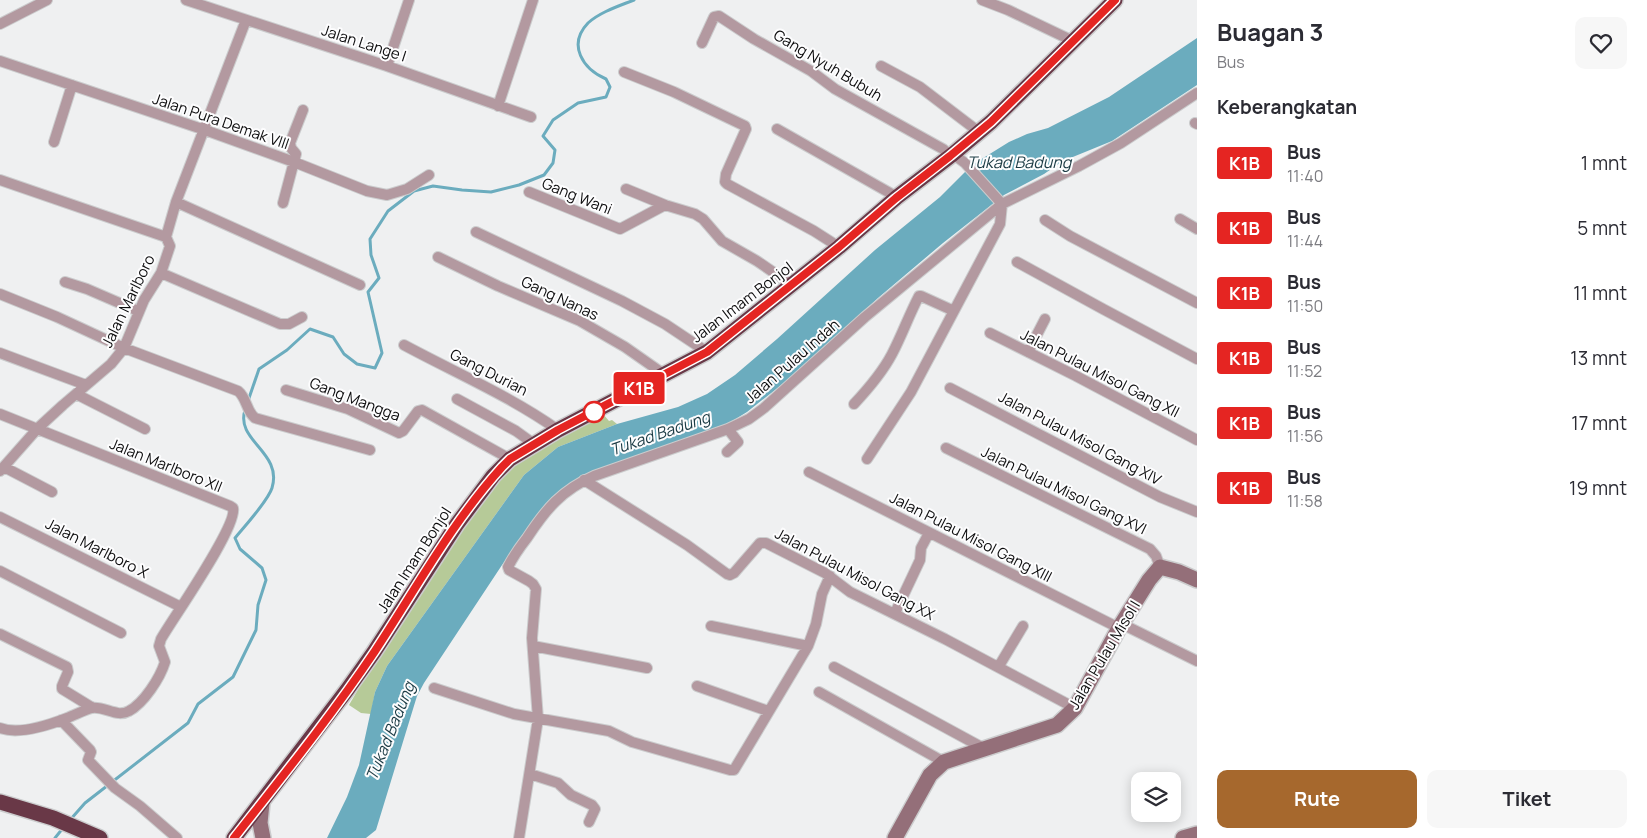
<!DOCTYPE html>
<html lang="id">
<style>
body{margin:0;font-family:Manrope,sans-serif;background:#f7f7f7;color:#2b2b33;height:100vh;display:flex;flex-direction:column;font-size:19px;white-space:nowrap}
*{box-sizing:border-box;margin:0}
p{font-size:16px;color:#7c7c81}
.icon{flex:none;width:28px;height:28px;fill:none;stroke:currentColor;stroke-width:2;stroke-linecap:round;stroke-linejoin:round}
.map{position:relative;flex:1;overflow:hidden}
.side{display:flex;flex-direction:column;background:#fff;width:450px}
.side>*{flex:none}
.badge{padding:0 10px;border-radius:4px;font-size:18px;line-height:32px}
.tools{position:absolute;left:1131px;top:772px;display:grid;gap:10px}
.tools a{display:grid;place-items:center;width:50px;height:50px;border-radius:10px;background:#fff;box-shadow:0 2px 12px #0003;font-size:25px}
.map>.badge{position:absolute;translate:-50% -50%;box-shadow:0 0 0 2px #fff}
h2{padding:0 20px;font-size:19px;line-height:45px}
.round{display:grid;place-items:center;flex:none;width:52px;height:52px;border-radius:10px;background:#f7f7f7}
.head{display:flex;align-items:center;justify-content:space-between;height:85px;padding:0 20px}
h1{font-size:24px;font-weight:700;line-height:38px}
.button{display:flex;gap:10px;margin-top:auto;padding:10px 20px}
.button a{flex:1;height:58px;border-radius:10px;background:#a6682d;color:#fff;font-size:20px;font-weight:700;line-height:58px;text-align:center}
.button a+a{background:#f7f7f7;color:#2b2b33}
ul{padding:0;list-style:none}
li{display:flex;align-items:center;gap:15px;height:65px;padding:0 20px}
li div{flex:1}
li b{display:block;font-size:19px}
li em{font-style:normal}
li .badge{min-width:55px;font-weight:700;text-align:center}
main{display:flex;flex:1;min-height:0}
.map>svg:first-child{display:block}
.forest{fill:#b6ca98}
.water{fill:#6bacbe}
.lines{fill:none;stroke-linecap:round;stroke-linejoin:round}
.stream{stroke:#6bacbe;stroke-width:3}
.street-casing{stroke:#cbcccd;stroke-width:12}
.secondary-casing{stroke:#cbcccd;stroke-width:18}
.highway-casing{stroke:#cbcccd;stroke-width:18}
.street{stroke:#b399a0;stroke-width:10}
.secondary{stroke:#946f79;stroke-width:15}
.highway{stroke:#693847;stroke-width:15}
.line-casing{stroke:#fff;stroke-width:11}
.line{stroke:#e52522;stroke-width:8}
.stop-dot{fill:#fff;stroke:#e52522;stroke-width:2.5}
.labels{text-anchor:middle;dominant-baseline:central;stroke-width:4;stroke-linejoin:round;paint-order:stroke}
.street-label{font-size:15px;fill:#0c0c0d;stroke:#fdfdfe}
.water-label{font-size:16px;font-style:italic;fill:#1a3a43;stroke:#fdfdfe}
</style>
<main>
<div class="map">
<svg width="1197" height="838" viewBox="0 0 1197 838">
<rect width="100%" height="100%" fill="#eff0f1"/>
<path class="forest" d="M 603,414 L 609,421 L 612,420 L 617,424 L 558,447 L 524,475 L 387,666 L 375,692 L 371,714 L 361,713 L 349,705 L 384,645 L 491,487 L 524,456 Z"/>
<path class="water" d="M 1197,38 L 1197,85 L 1112,141 L 1063,161 L 1044,174 L 1004,195 L 943,243 L 878,298 L 794,375 L 747,412 L 711,434 L 593,472 L 528,529 L 502,565 L 424,683 L 417,696 L 376,830 L 366,838 L 327,838 L 347,797 L 359,765 L 375,692 L 387,666 L 524,475 L 558,447 L 617,424 L 678,407 L 707,394 L 735,375 L 777,339 L 875,250 L 940,197 L 972,165 L 1009,142 L 1027,134 L 1048,128 L 1109,97 Z"/>
<g class="lines">
<path class="stream" d="M 248,401 L 259,369 L 287,350 L 310,329 L 333,337 L 344,354 L 357,364 L 375,368 L 382,353 L 368,292 L 379,278 L 371,255 L 370,239 L 388,211 L 414,191 L 433,186 L 462,190 L 491,192 L 519,185 L 544,175 L 553,163 L 555,150 L 543,136 L 553,120 L 578,103 L 606,97 L 610,87 L 606,79 C 583,69 567,45 588,23 C 600,12 619,6 634,0
M 70,820 L 85,803 L 188,723 L 198,704 L 233,677 L 256,630 L 258,605 L 266,580 L 262,568 L 240,549 L 235,538 C 244,527 268,501 272,488 C 283,452 235,441 245,410
M 55,838 L 63,828"/>
<defs>
<path id="street" d="M 186,0 L 387,66 L 531,117
M 982,0 L 1008,10 L 1073,41
M 0,24 L 47,0
M 702,43 L 714,17 L 719,16 L 754,39 L 811,71 L 835,89 L 943,149 L 951,156
M 0,61 L 205,130 L 294,162 L 367,191 L 387,195 L 407,189 L 429,175
M 387,66 L 409,0
M 881,66 L 920,87 L 979,132
M 624,72 L 674,92 L 745,126 L 746,129 L 726,174 L 725,182 L 727,184 L 814,231 L 839,247
M 498,106 L 533,0
M 1195,123 L 1197,124
M 777,129 L 897,197
M 54,142 L 72,85
M 0,180 L 166,237
M 626,189 L 665,205
M 529,192 L 620,229 L 665,205 L 695,214 L 703,219 L 722,241 L 757,261 L 792,285
M 176,202 L 360,285
M 283,203 L 296,154 L 291,148 L 290,143 L 303,110
M 1180,219 L 1197,229
M 1045,220 L 1070,236 L 1197,303
M 476,232 L 622,301 L 665,324 L 707,352
M 438,257 L 498,286 L 580,321 L 625,347 L 665,375
M 1017,262 L 1103,309 L 1197,359
M 161,273 L 280,324 L 289,324 L 302,317
M 65,282 L 87,289 L 138,311
M 0,294 L 57,317 L 124,348 L 238,391 C 247,398 246,411 255,418 L 370,450
M 990,333 L 1076,376 L 1197,440
M 404,345 C 456,373 510,396 558,430
M 1028,352 L 1045,319
M 0,353 L 86,385
M 950,388 L 1133,483 L 1160,497 L 1197,512
M 286,390 L 348,409 L 399,433 L 403,431 L 418,411 L 422,410 L 510,459
M 76,394 L 145,429
M 457,399 L 516,431 L 534,444
M 854,404 C 869,388 882,373 892,354 C 902,335 909,315 919,296 L 921,296 L 954,311
M 0,414 L 230,506 L 233,508 C 238,526 173,618 161,639 L 159,646 L 165,662 C 160,678 144,703 129,711 C 117,718 105,706 92,708 C 84,710 75,715 67,718 C 49,725 18,735 0,728
M 946,448 L 1150,549 L 1156,556 L 1160,567
M 727,452 L 738,442 L 728,429
M 867,459 L 911,392 L 1000,224 L 1002,204 L 965,163 L 953,154
M 4,467 L 52,492
M 0,471 L 38,428 L 63,405 L 111,364 L 124,348 L 144,300 L 161,273 L 170,246 L 166,237 L 176,202 L 246,20
M 809,472 L 1119,628
M 584,480 L 687,545 L 727,574 L 730,575 L 734,573 L 760,543 L 766,543 L 825,573 L 850,592 L 945,639 L 1075,708
M 0,517 L 181,607
M 0,571 L 121,633
M 895,613 L 920,560 L 921,548 L 929,533
M 1122,624 L 1197,661
M 711,626 L 808,646
M 0,634 L 67,667 L 68,672 L 62,686 L 62,689 L 93,708
M 533,646 L 647,668
M 999,666 L 1023,626
M 834,667 L 985,749
M 697,686 L 768,711
M 434,688 L 514,714 L 609,731 L 632,742 L 730,770 L 734,770 L 808,646 L 816,624 L 822,594 L 830,576
M 819,692 L 944,762
M 61,720 L 90,750 L 91,752 L 88,760 L 115,788 L 140,806 L 177,838
M 530,774 L 558,783 L 571,795 L 592,805 L 595,809 L 589,822
M 519,838 L 538,719 L 532,638 L 536,589 L 533,584 L 529,581 L 509,570 L 508,567 C 513,557 520,547 527,538 C 546,509 562,490 594,476 L 728,429 L 749,419 L 764,408 L 865,317 L 1002,204 L 1079,166 L 1121,143 L 1197,93"/>
<path id="secondary" d="M 262,803 L 260,823 L 263,838
M 895,838 L 930,775 L 944,762 L 1057,725 L 1075,708 L 1119,628 L 1149,580 L 1160,567 L 1179,572 L 1197,580
M 1183,838 L 1197,834"/>
<path id="highway" d="M 0,802 L 53,818 L 100,838
M 234,838 L 347,690 L 374,652 L 457,524 L 493,476 L 510,459 L 558,430 L 707,352 L 839,247 L 897,197 L 953,154 L 991,122 L 1115,0"/>
</defs>
<use href="#street" class="street-casing"/>
<use href="#secondary" class="secondary-casing"/>
<use href="#highway" class="highway-casing"/>
<use href="#street" class="street"/>
<use href="#secondary" class="secondary"/>
<use href="#highway" class="highway"/>
</g>
<g class="lines">
<defs>
<path id="line" d="M 234,838 C 282,777 332,715 375,651 C 416,589 452,522 502,467 L 510,459 L 558,430 L 707,352 L 839,247 L 896,198 L 950,156 L 991,122 L 1115,0"/>
</defs>
<use href="#line" class="line-casing"/>
<use href="#line" class="line"/>
</g>
<circle class="stop-dot" cx="594" cy="412" r="10"/>
<g class="labels">
<g class="street-label">
<text transform="translate(364 43) rotate(18)">Jalan Lange I</text>
<text transform="translate(828 65) rotate(31)">Gang Nyuh Bubuh</text>
<text transform="translate(221 121) rotate(19)">Jalan Pura Demak VIII</text>
<text transform="translate(577 196) rotate(22)">Gang Wani</text>
<text transform="translate(560 298) rotate(25)">Gang Nanas</text>
<text transform="translate(128 301) rotate(-64)">Jalan Marlboro</text>
<text transform="translate(742 302) rotate(-37)">Jalan Imam Bonjol</text>
<text transform="translate(792 361) rotate(-41)">Jalan Pulau Indah</text>
<text transform="translate(489 372) rotate(27)">Gang Durian</text>
<text transform="translate(1100 373) rotate(27)">Jalan Pulau Misol Gang XII</text>
<text transform="translate(355 399) rotate(21)">Gang Mangga</text>
<text transform="translate(1080 438) rotate(28)">Jalan Pulau Misol Gang XIV</text>
<text transform="translate(166 465) rotate(22)">Jalan Marlboro XII</text>
<text transform="translate(1064 490) rotate(26)">Jalan Pulau Misol Gang XVI</text>
<text transform="translate(971 537) rotate(27)">Jalan Pulau Misol Gang XIII</text>
<text transform="translate(97 548) rotate(27)">Jalan Marlboro X</text>
<text transform="translate(414 560) rotate(-57)">Jalan Imam Bonjol</text>
<text transform="translate(855 574) rotate(28)">Jalan Pulau Misol Gang XX</text>
<text transform="translate(1104 655) rotate(-59)">Jalan Pulau Misol I</text>
</g>
<g class="water-label">
<text x="1019" y="162">Tukad Badung</text>
<text transform="translate(660 433) rotate(-19)">Tukad Badung</text>
<text transform="translate(390 731) rotate(-68)">Tukad Badung</text>
</g>
</g>
</svg>
<div class="tools">
<a><svg class="icon" aria-label="layers" viewBox="0 0 24 24"><path d="M12 4l9 5-9 5-9-5zM3 14l9 5 9-5"/></svg></a>
</div>
<b class="badge" style="left:639px;top:388px;background:#e52522;color:#fff">K1B</b>
</div>
<section class="side">
<div class="head"><div><h1>Buagan 3</h1><p>Bus</p></div><a class="round"><svg class="icon" aria-label="heart" viewBox="0 0 24 24"><path d="M12 20l-8-8c-3-5 5-10 8-4 3-6 11-1 8 4z"/></svg></a></div>
<h2>Keberangkatan</h2>
<ul>
<li><span class="badge" style="background:#e52522;color:#fff">K1B</span><div><b>Bus</b><p>11:40</p></div><em>1 mnt</em></li>
<li><span class="badge" style="background:#e52522;color:#fff">K1B</span><div><b>Bus</b><p>11:44</p></div><em>5 mnt</em></li>
<li><span class="badge" style="background:#e52522;color:#fff">K1B</span><div><b>Bus</b><p>11:50</p></div><em>11 mnt</em></li>
<li><span class="badge" style="background:#e52522;color:#fff">K1B</span><div><b>Bus</b><p>11:52</p></div><em>13 mnt</em></li>
<li><span class="badge" style="background:#e52522;color:#fff">K1B</span><div><b>Bus</b><p>11:56</p></div><em>17 mnt</em></li>
<li><span class="badge" style="background:#e52522;color:#fff">K1B</span><div><b>Bus</b><p>11:58</p></div><em>19 mnt</em></li>
</ul>
<div class="button"><a>Rute</a><a>Tiket</a></div>
</section>
</main>
